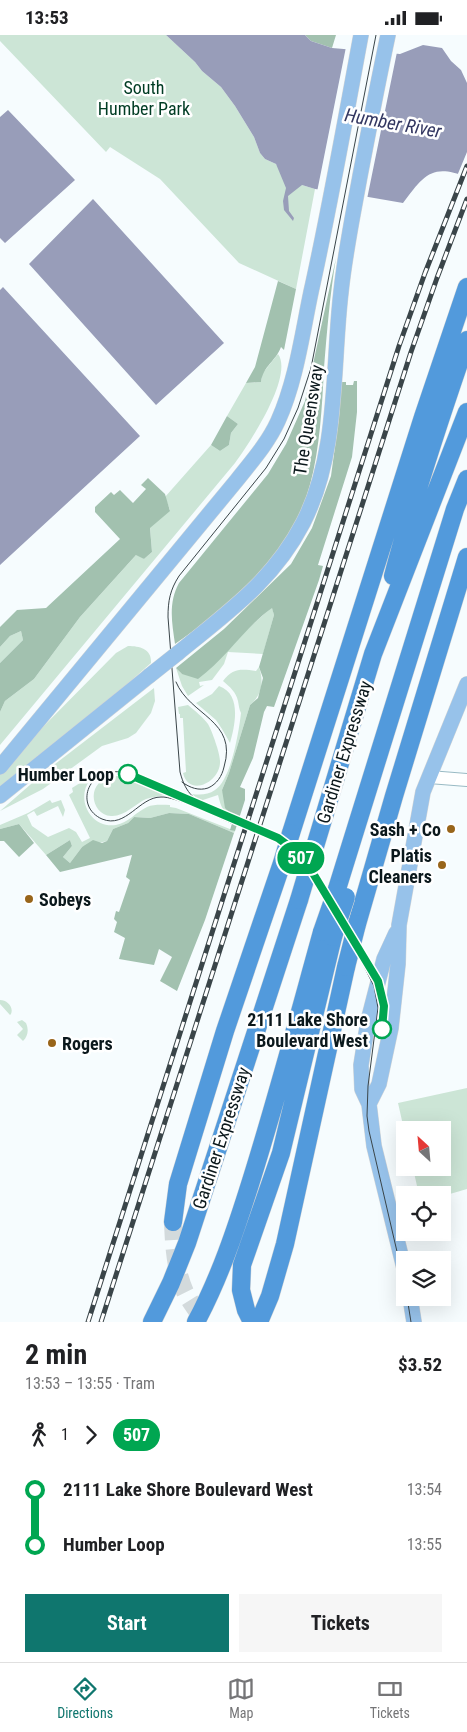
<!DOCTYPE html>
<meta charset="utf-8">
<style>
body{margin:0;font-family:"Roboto Condensed",sans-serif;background:#f6f6f6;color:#202124;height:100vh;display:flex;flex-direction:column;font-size:19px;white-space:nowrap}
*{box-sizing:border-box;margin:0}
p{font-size:16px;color:#757577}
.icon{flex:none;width:28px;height:28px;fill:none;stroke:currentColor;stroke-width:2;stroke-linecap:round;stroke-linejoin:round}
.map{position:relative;height:1287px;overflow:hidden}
.panel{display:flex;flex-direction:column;background:#fff;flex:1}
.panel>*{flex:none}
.badge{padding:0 10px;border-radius:16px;font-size:18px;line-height:32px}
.needle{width:32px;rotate:334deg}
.buttons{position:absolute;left:396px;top:1086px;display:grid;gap:10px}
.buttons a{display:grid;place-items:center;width:55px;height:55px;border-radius:0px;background:#fff;box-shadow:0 5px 20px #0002;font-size:25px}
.map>.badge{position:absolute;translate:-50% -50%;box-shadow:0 0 0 2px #fff}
.legs{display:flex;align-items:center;gap:8px;height:55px;padding:0 25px;font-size:16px}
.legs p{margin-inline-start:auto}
.overview{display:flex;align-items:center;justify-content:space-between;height:85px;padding:0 25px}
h1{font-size:28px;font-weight:700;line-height:38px}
.primary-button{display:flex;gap:10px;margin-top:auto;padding:10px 25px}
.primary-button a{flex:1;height:58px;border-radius:0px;background:#0f766e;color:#fff;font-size:20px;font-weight:700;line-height:58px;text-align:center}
.primary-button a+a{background:#f6f6f6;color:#202124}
ul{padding:0 25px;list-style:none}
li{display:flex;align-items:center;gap:18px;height:55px;font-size:19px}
li i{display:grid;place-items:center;width:8px;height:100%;margin:0 6px;background:currentColor}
li i::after{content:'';width:12px;height:12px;margin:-6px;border:4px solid;border-radius:50%;background:#fff}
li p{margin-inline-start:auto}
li:first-child i{background:linear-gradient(#0000 50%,currentColor 0)}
li:last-child i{background:linear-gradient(currentColor 50%,#0000 0)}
.status{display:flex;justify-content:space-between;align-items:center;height:35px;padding:0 25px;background:#fff;direction:ltr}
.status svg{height:14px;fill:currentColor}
.tabs{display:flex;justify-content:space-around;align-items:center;height:70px;border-top:1px solid #e0e0e0;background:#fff;font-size:14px;color:#757577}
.tabs a{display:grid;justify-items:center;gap:2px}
.tabs .on{color:#0f766e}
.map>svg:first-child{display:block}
.green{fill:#cce5d6}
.forest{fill:#a2c1af}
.water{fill:#989db9}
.pier{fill:#f6fcfe}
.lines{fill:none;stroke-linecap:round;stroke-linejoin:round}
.highway-tunnel{stroke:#d3dadc;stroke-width:18;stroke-dasharray:18 9;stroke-linecap:butt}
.minor-casing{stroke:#99bac4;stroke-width:14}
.major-casing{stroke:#d3d5d6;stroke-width:16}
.highway-casing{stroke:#d3d5d6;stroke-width:19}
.minor{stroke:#fff;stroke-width:12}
.major{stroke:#97c2ea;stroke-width:15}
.highway{stroke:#529adc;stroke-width:18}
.tram{stroke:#3a4549;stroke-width:1}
.rail-casing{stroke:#3a4549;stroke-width:5}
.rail{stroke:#fff;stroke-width:3;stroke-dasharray:9;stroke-linecap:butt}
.major-bridge-casing{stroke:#d3d5d6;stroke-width:16;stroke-linecap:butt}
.highway-bridge-casing{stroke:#d3d5d6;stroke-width:19;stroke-linecap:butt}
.major-bridge{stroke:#97c2ea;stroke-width:15}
.highway-bridge{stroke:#529adc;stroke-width:18}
.line-1-casing{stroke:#fff;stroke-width:11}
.line-1{stroke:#00a651;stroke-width:8}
.stop-1-dot{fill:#fff;stroke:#00a651;stroke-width:2.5}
.poi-dot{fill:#98651a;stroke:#fff;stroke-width:2}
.labels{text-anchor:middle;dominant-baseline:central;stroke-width:5;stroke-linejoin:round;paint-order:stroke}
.park-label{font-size:18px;fill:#003c24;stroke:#fff}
.street-label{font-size:18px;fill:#0b181c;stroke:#fff}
.stop-label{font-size:18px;font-weight:bold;fill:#0b181c;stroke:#fff;text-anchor:end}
.poi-label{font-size:18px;font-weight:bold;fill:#0b181c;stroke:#fff;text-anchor:end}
.water-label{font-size:19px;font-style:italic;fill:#333761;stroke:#fff}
</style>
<div class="status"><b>13:53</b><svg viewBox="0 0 49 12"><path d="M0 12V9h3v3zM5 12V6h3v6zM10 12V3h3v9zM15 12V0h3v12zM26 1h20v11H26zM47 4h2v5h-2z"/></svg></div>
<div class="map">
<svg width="467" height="1287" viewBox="0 0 467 1287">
<rect width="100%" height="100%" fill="#f6fcfe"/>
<path class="green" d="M 0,0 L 166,0 L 195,27 L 202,36 L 221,52 L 235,71 L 254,102 L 260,118 L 265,124 L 276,129 L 279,134 L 302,150 L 315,154 L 296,254 L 239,228 L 160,144 L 110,112 L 106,117 L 0,6 Z
M 278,319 C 294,341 249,409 235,428 L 0,710 L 0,677 L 5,666 L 34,644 L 80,582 L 137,519 L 144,524 L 152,517 L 150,492 L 170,475 L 165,462 L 211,410 L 220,416 L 229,410 L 231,398 L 238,389 L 227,381 L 246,348 L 261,347 L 262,339 Z
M 272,572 L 274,580 L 263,619 L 228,617 L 224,629 L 212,645 L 199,647 L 200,651 L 204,650 L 188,661 L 182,651 L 176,633 L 182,639 L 243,598 Z
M 21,596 L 23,605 L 0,628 L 0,612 L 10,601 Z
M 128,611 C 140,611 152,614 151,628 L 108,666 L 0,753 L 0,739 L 29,706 L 116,618 Z
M 259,632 C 264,647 262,660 250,670 L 229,738 L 222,755 L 234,782 C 223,778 221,772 218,760 L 200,766 L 192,759 C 200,760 208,760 215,755 C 231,745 239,696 241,678 C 239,674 239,671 238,666 C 236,657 230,652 223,646 C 233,633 241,634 256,636 Z
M 219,651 C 242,659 235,690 230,708 L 222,694 L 216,685 L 196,668 L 212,659 Z
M 154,653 L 155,666 L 151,678 L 136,698 L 128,703 L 102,711 L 43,754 L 0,776 L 46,736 Z
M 188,670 C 195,676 203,682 208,689 C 212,696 220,718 220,726 C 221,747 189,763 183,738 L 186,737 L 183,685 L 183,683 L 180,683 L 180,679 L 179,679 L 178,672 Z
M 117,741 L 127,743 L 166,760 C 159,761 152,762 146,764 C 135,769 124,782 111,781 C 95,780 88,759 99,748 C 104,743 110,742 117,741 Z
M 88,743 L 90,745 C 75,764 91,794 116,790 C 128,788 136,777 147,772 C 154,769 163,770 170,770 L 170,772 L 176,773 L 235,796 L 234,798 L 189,779 L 169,778 L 150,783 L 134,782 L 128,788 L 113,794 L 107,806 L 82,812 L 70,828 L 63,822 L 72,811 L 70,805 L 46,820 L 19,789 L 0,794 L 0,790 L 28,778 L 50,765 L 52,768 L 61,765 L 65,775 L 63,782 L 58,771 L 37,781 L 34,776 L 27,780 L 32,791 L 48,802 L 69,793 L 76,797 L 82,807 L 90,803 L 69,760 L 73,757 L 72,753 Z
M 0,965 C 7,965 14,972 11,979 L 10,980 L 0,969 Z
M 22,985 L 26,988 C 29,995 28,1001 23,1006 L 17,1000 L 23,994 L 17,987 Z
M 467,1053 L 467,1154 L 443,1161 L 419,1160 L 413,1133 L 442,1132 L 442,1095 L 405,1095 L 405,1099 L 398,1068 Z"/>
<path class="forest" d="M 305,0 L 336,0 L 332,13 L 311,6 Z
M 336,223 C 330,259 327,296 324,333 C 322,372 320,412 310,450 C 301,483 281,516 258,542 C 234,568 204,588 175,609 C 172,588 168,568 179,548 L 268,439 L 286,409 L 305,366 Z
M 278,246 L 296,254 L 284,315 L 281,312 C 276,326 263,331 261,347 L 246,348 L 255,332 Z
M 354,346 L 357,346 L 357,377 L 352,422 L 318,530 L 323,531 L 319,545 L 274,672 L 267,671 L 264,677 L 253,723 L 240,752 L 245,754 L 245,765 L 235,796 L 230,795 L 234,782 L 225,773 L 222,755 L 229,738 L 250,670 L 258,663 L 263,643 L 259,632 L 274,580 L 272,573 C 244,593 226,624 198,644 L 182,639 L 176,633 L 224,594 L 291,529 L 312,493 L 331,441 L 339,382 L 341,347 L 346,347 L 346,350 L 353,350 Z
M 227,381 L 238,389 L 231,398 L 229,410 L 220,416 L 211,410 Z
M 148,443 L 165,459 L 170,476 L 150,493 L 152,517 L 144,524 L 136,520 L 80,582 L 34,644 L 5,666 L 0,677 L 0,628 L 23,605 L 21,596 L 10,601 L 0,612 L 0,592 L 17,575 L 46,573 L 120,504 L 95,477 L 95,472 L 111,457 L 114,460 L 120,455 L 133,468 L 146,454 L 141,450 Z
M 169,778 L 189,779 L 234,798 L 205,885 L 177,956 L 160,946 L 172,922 L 159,914 L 154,930 L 119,924 L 125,903 L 114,897 L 117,887 L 114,884 L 116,876 L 119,877 L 130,845 L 126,842 L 132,820 L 60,837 L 46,820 L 70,805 L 72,811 L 63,822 L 70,828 L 82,812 L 93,805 L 102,808 L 107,806 L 113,794 L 128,788 L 134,782 L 150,783 Z
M 19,789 L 34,808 L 19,822 L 4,806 L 0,806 L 0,794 Z"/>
<path class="water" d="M 166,0 L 305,0 L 311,6 L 332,13 L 367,16 L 400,19 L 423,10 L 442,13 L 451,26 L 461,35 L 467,48 L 467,142 C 432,128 424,140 403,168 L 351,159 L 315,154 L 302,150 L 288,161 L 289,176 L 294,183 L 293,186 L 284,175 L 283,166 L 286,153 L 276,129 L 265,124 L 260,118 L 254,102 L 235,71 L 221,52 L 202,36 L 195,27 Z
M 8,75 L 75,145 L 5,208 L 0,203 L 0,82 Z
M 93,164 L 224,308 L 156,370 L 29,229 Z
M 3,252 L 140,401 L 0,530 L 0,255 Z"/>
<path class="pier" d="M 346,12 L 397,17 L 367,164 L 317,157 Z
M 467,117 L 467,145 L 457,141 Z"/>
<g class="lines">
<path class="highway-tunnel" d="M 173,1187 C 174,1211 175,1234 185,1257 C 190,1267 198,1277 205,1287"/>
<defs>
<path id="minor" d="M 429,742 L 467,745"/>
<path id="major" d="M 178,618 C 228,577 273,546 303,488 C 339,418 332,333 341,257 C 345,218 353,180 360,141 C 369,94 378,47 388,0
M 0,732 L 237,445 C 252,426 268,408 278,386 C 296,346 302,300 311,257 C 330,172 345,86 361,0
M 0,761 L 149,641
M 396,898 L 384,924 L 368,986 L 361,1030 L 362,1054 L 369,1069 L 374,1111 L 405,1237
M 369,1069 L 379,1049 L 391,993 L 398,929 L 399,890 L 423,757 L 467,649
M 410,1262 L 414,1287"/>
<path id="highway" d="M 393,541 C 414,461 440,383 467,305
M 291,798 L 423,382 L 467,252
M 313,818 L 373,619 L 467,377
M 337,854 L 455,474 L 467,444
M 357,889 L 394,761 L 467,522
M 173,1187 L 178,1149 L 225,996 L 282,828
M 152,1287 L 171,1248 L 187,1208 L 299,865
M 196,1287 C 220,1242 236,1194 251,1146 C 277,1063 299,980 322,897
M 252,1287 L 246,1275 L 241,1255 L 242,1230 L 281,1118 L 333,902
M 259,1287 L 270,1261 L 285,1209 L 346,932"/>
</defs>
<use href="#minor" class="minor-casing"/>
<use href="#major" class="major-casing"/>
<use href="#highway" class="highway-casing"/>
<use href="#minor" class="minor"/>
<use href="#major" class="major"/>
<use href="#highway" class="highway"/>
<path class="tram" d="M 176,647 C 190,681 238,685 224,732 C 222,741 217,749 208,753 C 199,756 190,753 182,747
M 215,776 C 195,765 186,760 180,737 L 168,582 C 168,566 170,555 179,541 L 266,433 L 284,404 L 298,373 L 311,333 L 376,0
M 230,782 L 121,737 C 86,733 75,772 102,784 C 126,794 139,762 161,762 C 175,761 217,782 233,789
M 360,924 L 374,951 L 378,973 L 368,1051 L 367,1081 L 369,1096 L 405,1251
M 407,1262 L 411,1287"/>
<defs>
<path id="rail" d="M 88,1287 L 399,311 L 425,238 L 467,131
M 101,1287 L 411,317 L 437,243 L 467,164"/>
</defs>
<use href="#rail" class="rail-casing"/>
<use href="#rail" class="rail"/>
<defs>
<path id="major-bridge" d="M 149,641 L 178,618"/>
<path id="highway-bridge" d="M 282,828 L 291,798
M 299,865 L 313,818
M 322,897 L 337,854
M 333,902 L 346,862
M 346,932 L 357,889"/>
</defs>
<use href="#major-bridge" class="major-bridge-casing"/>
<use href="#highway-bridge" class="highway-bridge-casing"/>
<use href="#major-bridge" class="major-bridge"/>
<use href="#highway-bridge" class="highway-bridge"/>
</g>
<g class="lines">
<defs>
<path id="line-1" d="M 128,739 L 278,803 L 294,815 L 308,830 L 378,946 L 384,971 L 382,994"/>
</defs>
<use href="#line-1" class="line-1-casing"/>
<use href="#line-1" class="line-1"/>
</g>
<g class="stop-1-dot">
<circle cx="128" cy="739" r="9"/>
<circle cx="382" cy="994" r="9"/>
</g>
<g class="poi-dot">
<circle cx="451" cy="794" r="5"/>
<circle cx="442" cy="830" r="5"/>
<circle cx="29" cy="864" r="5"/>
<circle cx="52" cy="1008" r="5"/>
</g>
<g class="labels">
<g class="park-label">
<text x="144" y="52">South<tspan x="144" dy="21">Humber Park</tspan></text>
</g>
<g class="street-label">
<text transform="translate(308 385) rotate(-81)">The Queensway</text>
<text transform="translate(344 717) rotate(-73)">Gardiner Expressway</text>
<text transform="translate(221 1103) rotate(-72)">Gardiner Expressway</text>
</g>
<g class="stop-label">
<text x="114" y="739">Humber Loop</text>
<text x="368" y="984">2111 Lake Shore<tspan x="368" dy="21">Boulevard West</tspan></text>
</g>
<g class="poi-label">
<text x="441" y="794">Sash + Co</text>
<text x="432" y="820">Platis<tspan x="432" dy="21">Cleaners</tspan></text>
<text x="39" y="864" text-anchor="start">Sobeys</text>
<text x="62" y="1008" text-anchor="start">Rogers</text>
</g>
<g class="water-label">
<text transform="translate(393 88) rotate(10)">Humber River</text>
</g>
</g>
</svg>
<div class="buttons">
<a><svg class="needle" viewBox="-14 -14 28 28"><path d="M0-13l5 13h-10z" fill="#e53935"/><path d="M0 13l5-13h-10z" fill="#757577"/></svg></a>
<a><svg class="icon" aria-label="locate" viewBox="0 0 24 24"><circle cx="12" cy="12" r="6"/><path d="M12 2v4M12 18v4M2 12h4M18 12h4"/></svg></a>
<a><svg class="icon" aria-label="layers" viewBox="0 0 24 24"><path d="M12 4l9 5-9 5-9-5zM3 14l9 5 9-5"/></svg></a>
</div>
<b class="badge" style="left:301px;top:823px;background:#00a651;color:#fff">507</b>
</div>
<section class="panel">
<div class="overview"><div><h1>2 min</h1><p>13:53 – 13:55 · Tram</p></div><b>$3.52</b></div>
<div class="legs"><svg class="icon" aria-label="walk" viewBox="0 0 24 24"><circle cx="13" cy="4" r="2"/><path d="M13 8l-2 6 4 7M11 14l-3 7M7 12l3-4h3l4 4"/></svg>1<svg class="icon" aria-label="forward" viewBox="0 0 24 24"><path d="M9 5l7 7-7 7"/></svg><b class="badge" style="background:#00a651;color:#fff">507</b></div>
<ul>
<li><i style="color:#00a651"></i><b>2111 Lake Shore Boulevard West</b><p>13:54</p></li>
<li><i style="color:#00a651"></i><b>Humber Loop</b><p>13:55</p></li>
</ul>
<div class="primary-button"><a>Start</a><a>Tickets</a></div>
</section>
<nav class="tabs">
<a class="on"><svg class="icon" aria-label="directions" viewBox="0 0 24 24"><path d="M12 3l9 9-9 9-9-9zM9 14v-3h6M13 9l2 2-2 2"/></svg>Directions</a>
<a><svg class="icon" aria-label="map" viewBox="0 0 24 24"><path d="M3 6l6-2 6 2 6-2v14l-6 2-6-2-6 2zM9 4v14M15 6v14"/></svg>Map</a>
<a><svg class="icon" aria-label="tickets" viewBox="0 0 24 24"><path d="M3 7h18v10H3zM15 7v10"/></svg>Tickets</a>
</nav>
